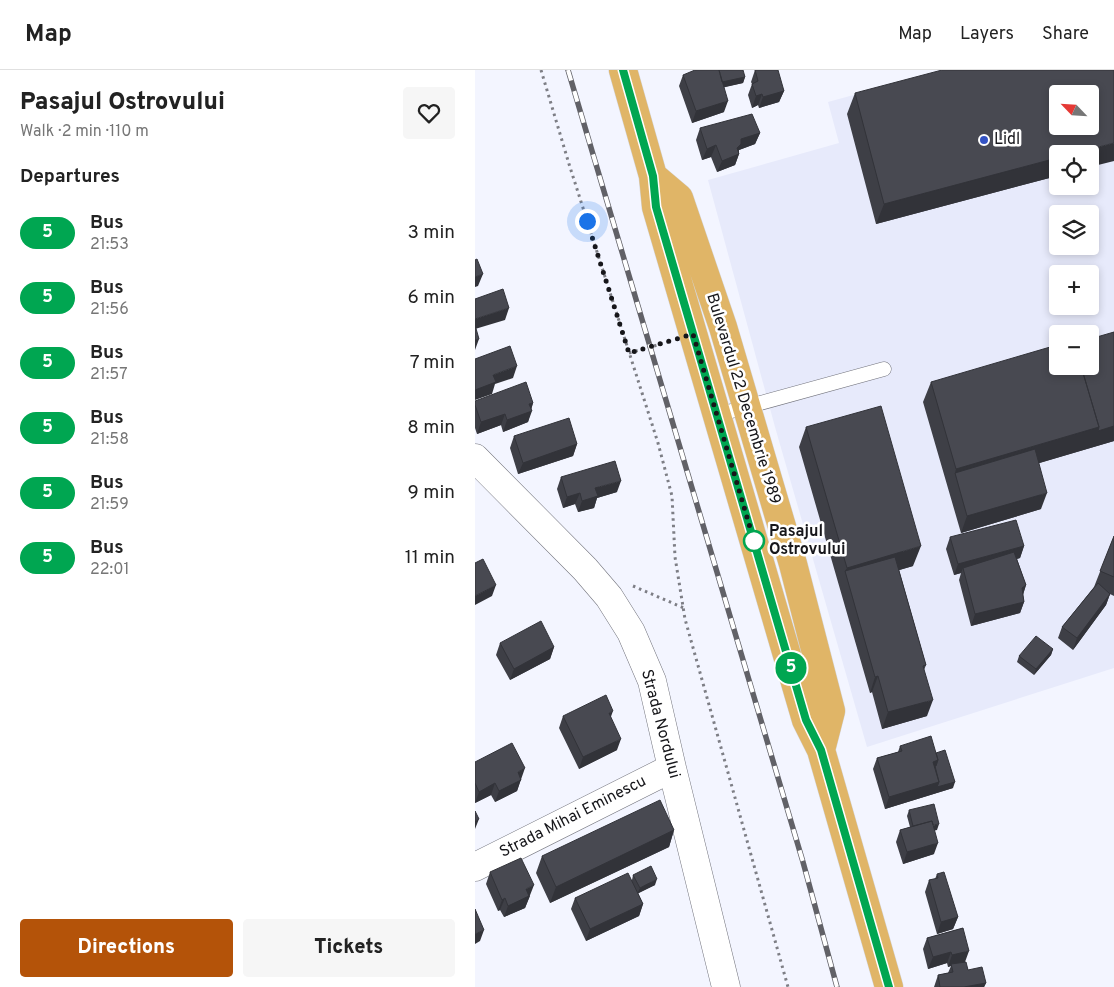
<!DOCTYPE html>
<meta charset="utf-8">
<style>
body{margin:0;font-family:Overpass,sans-serif;background:#f6f6f6;color:#222;height:100vh;display:flex;flex-direction:column;font-size:19px;white-space:nowrap}
*{box-sizing:border-box;margin:0}
p{font-size:16px;color:#767676}
.icon{flex:none;width:28px;height:28px;fill:none;stroke:currentColor;stroke-width:2;stroke-linecap:round;stroke-linejoin:round}
.map{position:relative;flex:1;overflow:hidden}
.side{display:flex;flex-direction:column;background:#fff;width:475px}
.side>*{flex:none}
.badge{padding:0 10px;border-radius:16px;font-size:18px;line-height:32px}
.needle{width:32px;rotate:295deg}
.fabs{position:absolute;left:574px;top:15px;display:grid;gap:10px}
.fabs a{display:grid;place-items:center;width:50px;height:50px;border-radius:5px;background:#fff;box-shadow:0 2px 8px #0003;font-size:25px}
.you{position:absolute;width:25px;height:25px;margin:-12px;border:4px solid #fff;border-radius:50%;background:#1a73e8;box-shadow:0 0 0 8px #1a73e833}
.map>.badge{position:absolute;translate:-50% -50%;box-shadow:0 0 0 2px #fff}
h2{padding:0 20px;font-size:19px;line-height:45px}
.round{display:grid;place-items:center;flex:none;width:52px;height:52px;border-radius:5px;background:#f6f6f6}
.summary{display:flex;align-items:center;justify-content:space-between;height:85px;padding:0 20px}
h1{font-size:24px;font-weight:800;line-height:38px}
.button{display:flex;gap:10px;margin-top:auto;padding:10px 20px}
.button a{flex:1;height:58px;border-radius:5px;background:#b45309;color:#fff;font-size:20px;font-weight:800;line-height:58px;text-align:center}
.button a+a{background:#f6f6f6;color:#222}
ul{padding:0;list-style:none}
li{display:flex;align-items:center;gap:15px;height:65px;padding:0 20px}
li div{flex:1}
li b{display:block;font-size:19px}
li em{font-style:normal}
li .badge{min-width:55px;font-weight:700;text-align:center}
header{display:flex;align-items:center;gap:30px;box-sizing:border-box;height:70px;padding:0 25px;background:#fff;border-bottom:1px solid #e0e0e0}
header strong{font-size:24px}
nav{display:flex;gap:28px;margin-inline-start:auto;font-size:18px}
main{display:flex;flex:1;min-height:0}
.map>svg:first-child{display:block}
.built{fill:#e7eafb;fill-rule:evenodd}
.lines{fill:none;stroke-linecap:round;stroke-linejoin:round}
.lane-casing{stroke:#73747d;stroke-width:15}
.street-casing{stroke:#73747d;stroke-width:29}
.primary-casing{stroke:#d5d5d6;stroke-width:29}
.path{stroke:#7d7e85;stroke-width:3;stroke-dasharray:2.5 4;stroke-linecap:butt}
.lane{stroke:#fff;stroke-width:14}
.street{stroke:#fff;stroke-width:28}
.primary{stroke:#e0b567;stroke-width:28}
.rail-casing{stroke:#616167;stroke-width:5.5}
.rail{stroke:#fff;stroke-width:4;stroke-dasharray:11;stroke-linecap:butt}
.wall{fill:#3e3f46}
.shaded-wall{fill:#323339}
.building{fill:#484951;stroke:#323339;fill-rule:evenodd}
.line-casing{stroke:#fff;stroke-width:11}
.line{stroke:#00a651;stroke-width:8}
.walk{stroke:#16161a;stroke-width:5;stroke-dasharray:0 9}
.poi-dot{fill:#3352c3;stroke:#fff;stroke-width:2}
.stop-dot{fill:#fff;stroke:#00a651;stroke-width:2.5}
.labels{text-anchor:middle;dominant-baseline:central;stroke-width:5;stroke-linejoin:round;paint-order:stroke}
.poi-label{font-size:16px;fill:#16161a;stroke:#fff;text-anchor:start}
.street-label{font-size:16px;fill:#16161a;stroke:#fff}
.stop-label{font-size:16px;font-weight:bold;fill:#16161a;stroke:#fff;text-anchor:start}
</style>
<header>
<strong>Map</strong>
<nav><a>Map</a><a>Layers</a><a>Share</a></nav>
</header>
<main>
<section class="side">
<div class="summary"><div><h1>Pasajul Ostrovului</h1><p>Walk · 2 min · 110 m</p></div><a class="round"><svg class="icon" aria-label="heart" viewBox="0 0 24 24"><path d="M12 20l-8-8c-3-5 5-10 8-4 3-6 11-1 8 4z"/></svg></a></div>
<h2>Departures</h2>
<ul>
<li><span class="badge" style="background:#00a651;color:#fff">5</span><div><b>Bus</b><p>21:53</p></div><em>3 min</em></li>
<li><span class="badge" style="background:#00a651;color:#fff">5</span><div><b>Bus</b><p>21:56</p></div><em>6 min</em></li>
<li><span class="badge" style="background:#00a651;color:#fff">5</span><div><b>Bus</b><p>21:57</p></div><em>7 min</em></li>
<li><span class="badge" style="background:#00a651;color:#fff">5</span><div><b>Bus</b><p>21:58</p></div><em>8 min</em></li>
<li><span class="badge" style="background:#00a651;color:#fff">5</span><div><b>Bus</b><p>21:59</p></div><em>9 min</em></li>
<li><span class="badge" style="background:#00a651;color:#fff">5</span><div><b>Bus</b><p>22:01</p></div><em>11 min</em></li>
</ul>
<div class="button"><a>Directions</a><a>Tickets</a></div>
</section>
<div class="map">
<svg width="639" height="917" viewBox="0 0 639 917">
<rect width="100%" height="100%" fill="#f3f5ff"/>
<path class="built" d="M 470,0 L 639,0 L 639,598 L 392,677 L 300,357 L 233,110 L 364,73 L 353,32 ZM 582,24 L 615,24 L 615,56 L 582,56 ZM 582,84 L 615,84 L 615,116 L 582,116 ZM 582,144 L 615,144 L 615,176 L 582,176 ZM 582,204 L 615,204 L 615,236 L 582,236 ZM 582,264 L 615,264 L 615,296 L 582,296 Z"/>
<g class="lines">
<defs>
<path id="lane" d="M 242,345 L 409,299"/>
<path id="street" d="M 0,388 L 110,499 L 134,527 L 156,562 L 177,611 L 197,698 L 251,917
M 0,797 L 197,698"/>
<path id="primary" d="M 148,0 L 178,106 L 181,137 L 331,650 L 346,680 L 414,917
M 178,106 L 204,128 L 248,257 L 318,494 L 356,641 L 346,680"/>
</defs>
<use href="#lane" class="lane-casing"/>
<use href="#street" class="street-casing"/>
<use href="#primary" class="primary-casing"/>
<path class="path" d="M 66,0 L 94,94 L 183,373 L 197,426 L 200,487 L 210,549 L 313,917
M 154,283 L 193,272
M 158,516 L 209,538"/>
<use href="#lane" class="lane"/>
<use href="#street" class="street"/>
<use href="#primary" class="primary"/>
<defs>
<path id="rail" d="M 93,0 L 328,792 L 362,917"/>
</defs>
<use href="#rail" class="rail-casing"/>
<use href="#rail" class="rail"/>
</g>
<path class="wall" d="M 280,0 L 309,21 L 304,32 L 284,38 L 283,35 L 277,38 L 273,25 L 277,14 L 276,12 Z
M 208,5 L 270,7 L 268,13 L 249,17 L 249,42 L 217,53 L 204,16 Z
M 380,23 L 582,84 L 582,106 L 401,154 L 372,44 Z
M 225,58 L 285,63 L 280,74 L 264,80 L 264,84 L 260,95 L 242,102 L 236,87 L 227,90 L 221,70 Z
M 639,262 L 639,371 L 564,393 L 566,439 L 486,463 L 448,332 L 456,312 L 582,296 Z
M 0,331 L 58,333 L 53,352 L 28,362 L 26,355 L 2,364 L 0,358 Z
M 331,357 L 438,496 L 424,500 L 451,595 L 449,600 L 452,646 L 407,659 L 397,622 L 395,623 L 324,377 Z
M 39,366 L 102,374 L 98,386 L 43,404 L 35,378 Z
M 86,407 L 142,422 L 122,428 L 119,438 L 103,442 L 100,434 L 88,438 L 82,419 Z
M 639,466 L 639,526 L 635,524 L 631,535 L 598,580 L 583,568 L 587,557 L 619,517 Z
M 475,467 L 549,476 L 545,488 L 542,489 L 551,515 L 548,525 L 549,532 L 545,543 L 496,556 L 484,510 L 486,503 L 479,505 L 471,479 Z
M 25,573 L 79,577 L 75,589 L 35,610 L 21,585 Z
M 578,579 L 576,585 L 559,605 L 542,592 L 544,586 Z
M 88,646 L 136,648 L 142,680 L 104,699 L 84,658 Z
M 425,676 L 461,683 L 478,718 L 410,739 L 398,699 L 402,688 L 423,682 Z
M 0,692 L 46,709 L 42,721 L 20,732 L 16,725 L 0,733 Z
M 434,740 L 462,760 L 459,760 L 459,784 L 428,794 L 421,772 L 425,760 L 435,757 L 432,746 Z
M 199,760 L 194,777 L 75,833 L 61,803 L 67,786 Z
M 15,802 L 55,826 L 50,838 L 29,847 L 25,840 L 23,841 L 11,814 Z
M 462,804 L 483,847 L 478,859 L 462,864 L 450,822 L 454,810 L 460,809 Z
M 158,805 L 180,815 L 163,823 L 168,834 L 164,846 L 111,871 L 96,839 L 100,828 L 157,810 Z
M 488,858 L 490,892 L 493,900 L 511,913 L 509,917 L 459,917 L 463,905 L 473,903 L 476,896 L 473,897 L 472,893 L 453,899 L 448,879 L 452,868 Z"/>
<path class="shaded-wall" d="M 270,7 L 268,13 L 242,19 L 244,13 Z
M 309,21 L 304,32 L 284,38 L 288,27 Z
M 287,24 L 283,35 L 277,38 L 281,26 Z
M 253,31 L 249,42 L 217,53 L 221,41 Z
M 285,63 L 280,74 L 264,80 L 262,85 L 264,84 L 260,95 L 242,102 L 247,91 L 266,69 Z
M 639,73 L 639,91 L 615,97 L 615,84 L 597,84 Z
M 241,75 L 236,87 L 227,90 L 232,79 Z
M 582,88 L 582,106 L 401,154 L 409,134 Z
M 8,204 L 3,216 L 0,217 L 0,207 Z
M 34,238 L 30,250 L 0,259 L 0,249 Z
M 4,269 L 0,280 L 0,270 Z
M 42,296 L 38,308 L 20,314 L 17,324 L 0,330 L 0,320 L 18,305 Z
M 58,333 L 55,342 L 57,341 L 53,352 L 28,362 L 32,350 L 54,334 Z
M 30,344 L 26,355 L 2,364 L 6,352 Z
M 639,356 L 639,371 L 484,417 L 480,403 L 481,399 L 624,357 Z
M 102,374 L 98,386 L 43,404 L 48,393 Z
M 146,411 L 142,422 L 122,428 L 119,438 L 103,442 L 107,431 L 120,418 Z
M 105,423 L 100,434 L 88,438 L 92,427 Z
M 572,423 L 566,439 L 486,463 L 492,446 Z
M 446,476 L 438,496 L 374,515 L 370,501 L 372,498 Z
M 549,476 L 545,488 L 489,502 L 488,498 L 486,503 L 479,505 L 483,494 Z
M 21,515 L 17,526 L 0,535 L 0,526 Z
M 551,515 L 547,527 L 547,518 Z
M 635,524 L 631,535 L 598,580 L 602,568 Z
M 549,532 L 545,543 L 496,556 L 500,544 Z
M 79,577 L 75,589 L 35,610 L 39,599 Z
M 578,579 L 576,585 L 559,605 L 561,599 Z
M 403,606 L 397,622 L 395,623 L 400,607 Z
M 458,630 L 452,646 L 407,659 L 413,642 Z
M 138,641 L 134,652 L 134,643 Z
M 146,669 L 142,680 L 104,699 L 108,687 Z
M 463,690 L 459,702 L 458,692 Z
M 50,698 L 42,721 L 20,732 L 24,721 L 43,702 Z
M 464,712 L 480,712 L 478,718 L 410,739 L 414,727 Z
M 20,713 L 16,725 L 0,733 L 4,722 Z
M 4,749 L 0,759 L 0,751 Z
M 464,754 L 462,760 L 437,766 L 439,760 Z
M 199,760 L 194,777 L 75,833 L 81,817 Z
M 463,773 L 459,784 L 428,794 L 432,782 Z
M 182,809 L 180,815 L 162,824 L 165,818 Z
M 59,815 L 50,838 L 29,847 L 33,836 L 51,819 Z
M 30,828 L 25,840 L 23,841 L 27,830 Z
M 168,834 L 164,846 L 111,871 L 115,859 Z
M 483,847 L 478,859 L 462,864 L 466,852 Z
M 9,860 L 5,871 L 0,874 L 0,864 Z
M 494,881 L 490,892 L 476,894 L 476,896 L 473,897 L 477,885 Z
M 476,882 L 472,893 L 453,899 L 458,887 Z
M 511,913 L 509,917 L 489,917 Z"/>
<path class="building" d="M 220,0 L 244,0 L 253,31 L 221,41 L 208,5 Z
M 244,0 L 268,0 L 270,7 L 247,12 Z
M 280,0 L 303,0 L 309,21 L 288,27 L 287,24 L 281,26 L 277,14 L 283,11 Z
M 467,0 L 639,0 L 639,73 L 597,84 L 582,84 L 582,88 L 409,134 L 380,23 ZM 582,24 L 615,24 L 615,56 L 582,56 Z
M 277,44 L 285,63 L 266,69 L 266,74 L 262,78 L 264,84 L 247,91 L 241,75 L 232,79 L 225,58 Z
M 2,189 L 8,204 L 0,207 L 0,190 Z
M 28,219 L 34,238 L 0,249 L 0,229 Z
M 0,255 L 4,269 L 0,270 Z
M 639,262 L 639,356 L 623,361 L 624,357 L 606,296 L 615,296 L 615,269 Z
M 582,275 L 582,296 L 606,296 L 624,357 L 481,399 L 456,312 Z
M 35,276 L 42,296 L 18,305 L 21,312 L 0,320 L 0,289 Z
M 51,312 L 58,333 L 54,334 L 57,341 L 32,350 L 30,344 L 6,352 L 0,335 L 0,331 Z
M 406,336 L 446,476 L 372,498 L 331,357 Z
M 94,348 L 102,374 L 48,393 L 39,366 Z
M 560,379 L 572,423 L 492,446 L 480,403 Z
M 140,391 L 146,411 L 120,418 L 123,426 L 107,431 L 105,423 L 92,427 L 86,407 Z
M 541,450 L 549,476 L 483,494 L 475,467 Z
M 639,466 L 639,507 L 625,501 Z
M 539,482 L 551,515 L 547,518 L 549,532 L 500,544 L 488,498 Z
M 420,487 L 451,595 L 448,596 L 458,630 L 413,642 L 403,606 L 400,607 L 370,501 Z
M 8,489 L 21,515 L 0,526 L 0,493 Z
M 623,513 L 635,524 L 602,568 L 587,557 Z
M 66,551 L 79,577 L 39,599 L 25,573 Z
M 561,566 L 578,579 L 561,599 L 544,586 Z
M 131,625 L 138,641 L 134,643 L 146,669 L 108,687 L 88,646 Z
M 456,666 L 463,690 L 458,692 L 464,712 L 414,727 L 402,688 L 427,681 L 425,676 Z
M 37,673 L 50,698 L 43,702 L 46,710 L 24,721 L 20,713 L 4,722 L 0,713 L 0,692 Z
M 470,680 L 480,712 L 462,717 L 464,712 L 460,696 L 461,696 L 463,690 L 461,683 Z
M 185,730 L 199,760 L 81,817 L 67,786 Z
M 459,734 L 464,754 L 458,755 L 457,751 L 438,756 L 434,740 Z
M 0,741 L 4,749 L 0,751 Z
M 457,751 L 463,773 L 432,782 L 425,760 Z
M 46,788 L 59,815 L 51,819 L 54,826 L 33,836 L 30,828 L 27,830 L 15,802 Z
M 176,796 L 182,809 L 165,818 L 158,805 Z
M 469,802 L 483,847 L 466,852 L 454,810 L 463,808 L 462,804 Z
M 153,803 L 168,834 L 115,859 L 100,828 Z
M 0,839 L 9,860 L 0,864 Z
M 488,858 L 494,881 L 477,885 L 476,882 L 458,887 L 452,868 Z
M 491,892 L 493,900 L 507,897 L 511,913 L 489,917 L 465,917 L 463,905 L 478,902 L 476,894 Z"/>
<g class="lines">
<defs>
<path id="line" d="M 148,0 L 178,106 L 181,137 L 331,650 L 346,680 L 414,917"/>
</defs>
<use href="#line" class="line-casing"/>
<use href="#line" class="line"/>
<path class="walk" d="M 112,151 L 154,283 L 218,264 L 279,471"/>
</g>
<circle class="poi-dot" cx="509" cy="70" r="5"/>
<circle class="stop-dot" cx="279" cy="471" r="10"/>
<g class="labels">
<g class="poi-label">
<text x="519" y="70">Lidl</text>
</g>
<g class="street-label">
<text transform="translate(268 329) rotate(73)">Bulevardul 22 Decembrie 1989</text>
<text transform="translate(185 654) rotate(75)">Strada Nordului</text>
<text transform="translate(98 747) rotate(-27)">Strada Mihai Eminescu</text>
</g>
<g class="stop-label">
<text x="294" y="462">Pasajul<tspan x="294" dy="18">Ostrovului</tspan></text>
</g>
</g>
</svg>
<div class="fabs">
<a><svg class="needle" viewBox="-14 -14 28 28"><path d="M0-13l5 13h-10z" fill="#e53935"/><path d="M0 13l5-13h-10z" fill="#767676"/></svg></a>
<a><svg class="icon" aria-label="locate" viewBox="0 0 24 24"><circle cx="12" cy="12" r="6"/><path d="M12 2v4M12 18v4M2 12h4M18 12h4"/></svg></a>
<a><svg class="icon" aria-label="layers" viewBox="0 0 24 24"><path d="M12 4l9 5-9 5-9-5zM3 14l9 5 9-5"/></svg></a>
<a>+</a>
<a>−</a>
</div>
<div class="you" style="left:112px;top:151px"></div>
<b class="badge" style="left:316px;top:598px;background:#00a651;color:#fff">5</b>
</div>
</main>
